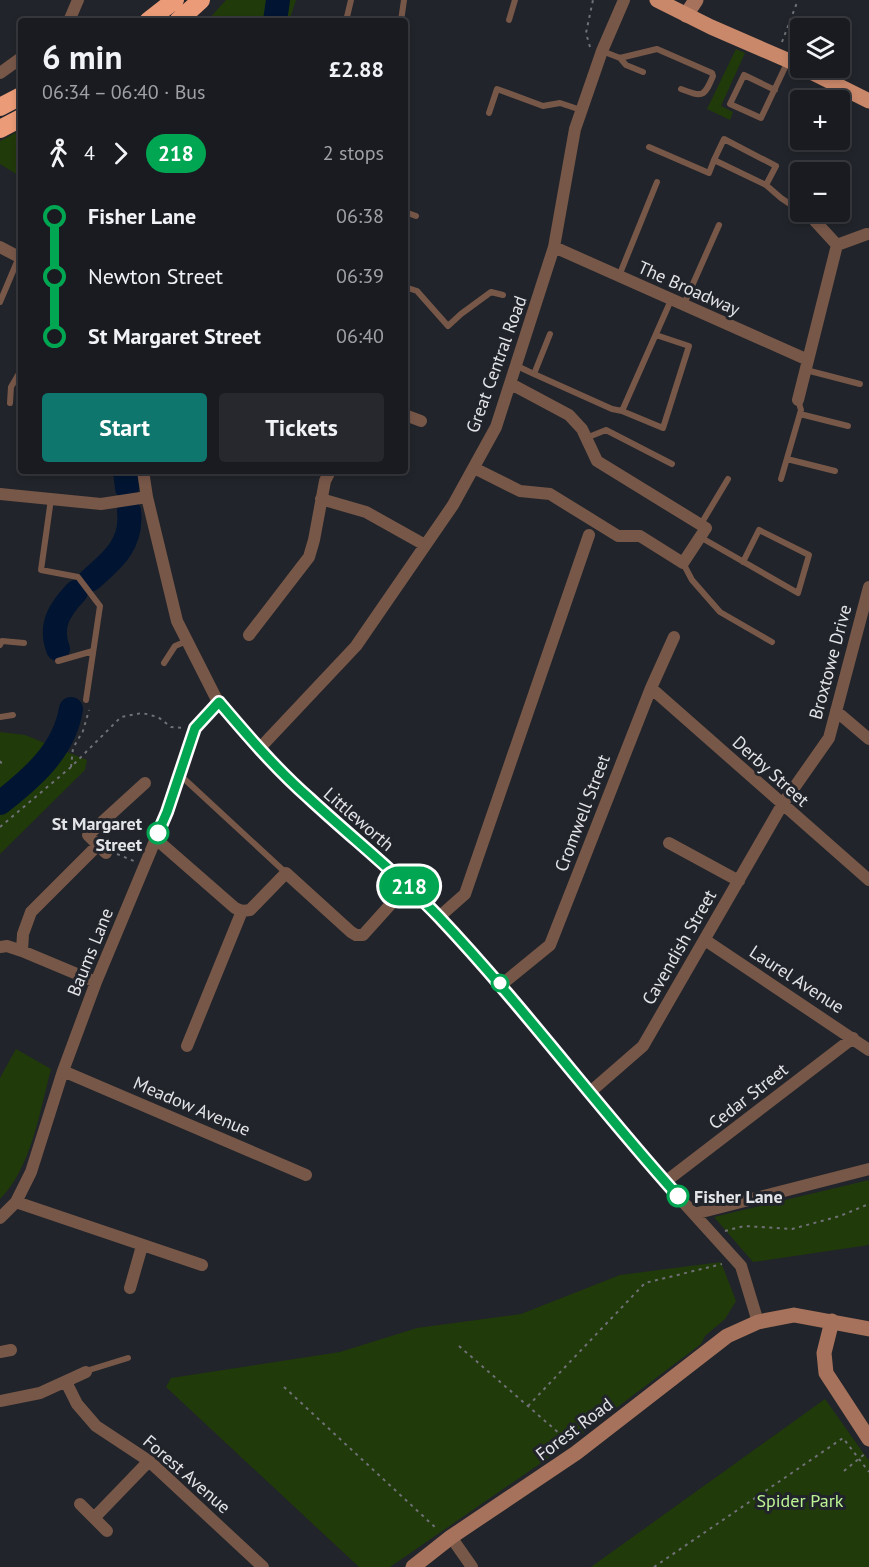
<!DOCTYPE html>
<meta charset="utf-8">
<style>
body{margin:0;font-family:"PT Sans",sans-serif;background:#26282d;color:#f1f3f6;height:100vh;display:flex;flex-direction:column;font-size:22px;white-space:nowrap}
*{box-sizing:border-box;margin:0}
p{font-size:20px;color:#9fa1a5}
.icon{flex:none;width:33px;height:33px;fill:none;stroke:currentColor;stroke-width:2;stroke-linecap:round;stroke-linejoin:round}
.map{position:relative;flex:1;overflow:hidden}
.details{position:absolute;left:18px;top:18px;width:390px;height:456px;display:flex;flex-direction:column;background:#191b20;border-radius:6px;box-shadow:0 3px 9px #0003,0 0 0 2px #37393e}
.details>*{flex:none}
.badge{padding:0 12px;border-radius:20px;font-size:21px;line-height:39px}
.buttons{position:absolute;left:790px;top:18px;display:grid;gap:12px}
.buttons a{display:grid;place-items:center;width:60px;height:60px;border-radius:6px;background:#191b20;box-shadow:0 3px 9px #0003,0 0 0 2px #37393e;font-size:30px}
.map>.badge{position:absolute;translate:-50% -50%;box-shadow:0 0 0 3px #fff}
.legs{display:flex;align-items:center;gap:9px;height:66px;padding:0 24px;font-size:20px}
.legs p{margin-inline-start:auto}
.overview{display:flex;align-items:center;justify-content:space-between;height:102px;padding:0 24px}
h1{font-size:33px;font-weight:700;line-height:45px}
.button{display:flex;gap:12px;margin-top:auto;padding:12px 24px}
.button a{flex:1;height:69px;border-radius:6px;background:#0f766e;color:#fff;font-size:24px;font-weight:700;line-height:69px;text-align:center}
.button a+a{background:#26282d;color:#f1f3f6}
ul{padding:0 24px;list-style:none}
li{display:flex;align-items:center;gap:21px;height:60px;font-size:22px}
li i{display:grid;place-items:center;width:9px;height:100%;margin:0 8px;background:currentColor}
li i::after{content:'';width:15px;height:15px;margin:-8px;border:4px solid;border-radius:50%;background:#191b20}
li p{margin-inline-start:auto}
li:first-child i{background:linear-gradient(#0000 50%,currentColor 0)}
li:last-child i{background:linear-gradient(currentColor 50%,#0000 0)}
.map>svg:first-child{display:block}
.green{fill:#213a0a}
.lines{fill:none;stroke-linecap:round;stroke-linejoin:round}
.river{stroke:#011532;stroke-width:24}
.path{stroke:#6f7177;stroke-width:2;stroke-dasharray:3 4.5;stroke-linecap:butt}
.lane{stroke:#775748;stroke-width:6}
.street{stroke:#775748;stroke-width:12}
.secondary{stroke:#a6725b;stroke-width:15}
.primary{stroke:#ca886a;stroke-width:15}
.highway{stroke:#eb9b77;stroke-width:18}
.line-1-casing{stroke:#fff;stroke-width:14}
.line-1{stroke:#00a651;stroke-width:9}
.stop-1-dot{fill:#fff;stroke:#00a651;stroke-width:3}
.labels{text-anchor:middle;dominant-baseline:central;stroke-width:6;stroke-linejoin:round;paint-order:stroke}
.street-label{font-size:18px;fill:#e2e4e8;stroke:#21242a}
.stop-label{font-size:18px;font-weight:bold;fill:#e2e4e8;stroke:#21242a;text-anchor:end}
.park-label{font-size:18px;fill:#bdf594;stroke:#21242a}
</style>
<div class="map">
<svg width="869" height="1567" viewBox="0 0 869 1567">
<rect width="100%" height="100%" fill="#21242a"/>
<path class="green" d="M 226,0 L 296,0 L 289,21 L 207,21 Z
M 736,49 L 745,53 L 721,106 L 733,112 L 730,120 L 707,109 Z
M 21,130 L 21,177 L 0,164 L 0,141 Z
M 0,732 L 25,735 L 87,760 L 85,770 L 0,854 Z
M 16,1049 L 51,1069 C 40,1110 31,1169 0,1199 L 0,1078 Z
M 869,1180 L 869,1245 L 753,1262 L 714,1217 Z
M 721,1262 L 736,1301 L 725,1319 L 705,1336 L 701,1344 L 570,1443 L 390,1567 L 359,1567 L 166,1387 L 171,1378 L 340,1352 L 417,1328 L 521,1314 L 620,1275 Z
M 825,1399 L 869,1461 L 869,1567 L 591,1567 Z"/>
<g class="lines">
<path class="river" d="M 275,21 L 278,0
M 125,471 L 127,488
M 90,580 C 112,561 133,544 129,511
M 58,649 C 49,625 60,609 76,592
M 0,803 C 32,778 64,751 71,709"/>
<path class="path" d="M 782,42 L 798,0
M 590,47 L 586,33 L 593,0
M 0,761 L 2,764 L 0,765
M 71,767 L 73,748 L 83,731 L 89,710
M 0,827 L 71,767 L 121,717 L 142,713 L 158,717 L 171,727 L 183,728
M 117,854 L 134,861
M 725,1231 L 744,1226 L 792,1229 L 840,1216 L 869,1204
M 459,1346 L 568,1441
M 284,1387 L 437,1529
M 528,1406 L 645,1283 L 722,1264
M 844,1471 L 867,1452
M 654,1567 L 843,1438 L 869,1472"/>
<path class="lane" d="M 509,20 L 515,0
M 346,21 L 351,0
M 401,21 L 404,0
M 602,51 L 620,58 L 657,49 L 712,73 L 713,76 C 704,98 702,97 681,89
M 620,58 L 626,65 L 643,72
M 775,90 L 744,75 L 730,104 L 761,118 L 788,61
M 489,113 L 497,89 L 543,106 L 560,103 L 581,110
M 649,147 L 709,173 L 714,160 L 766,185 L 781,198 L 815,221 L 817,212
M 714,160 L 724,139 L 776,166 L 766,185
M 823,172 L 823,163
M 405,212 L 416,216
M 619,276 L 657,182
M 405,287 L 417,291 L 448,326 L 461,314 L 491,292 L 503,295
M 0,302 L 19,257
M 684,304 L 719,225
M 656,335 L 689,346 L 663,428 L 622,411 L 671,300
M 517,366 L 534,374 L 550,334
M 806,370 L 860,384
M 534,374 L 612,409 L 622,411
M 10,403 L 11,387 L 21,370
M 800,414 L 848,426
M 586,438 L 606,430 L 672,464
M 787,459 L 835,471
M 781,479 L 801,410 L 798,400
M 51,499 L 41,570 L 78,577 L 100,606 L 86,700
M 701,524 L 728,479
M 700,537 L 798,593 L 809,555 L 759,530 L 743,562
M 683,563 L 692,580 L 720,612 L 772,642
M 0,645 L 2,641 L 24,643
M 58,661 L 93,651
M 164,663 L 175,646 L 187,641
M 0,717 L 13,715
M 180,775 L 286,873
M 86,1371 L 128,1358"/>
<path class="street" d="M 69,21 L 78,0
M 0,73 L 21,58
M 815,221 L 837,245 L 867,234
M 0,247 L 21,258
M 554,247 L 808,360
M 798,400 L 837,245
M 405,415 L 421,421
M 474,468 L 520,491 L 550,494 L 618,536 L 640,536 L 683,563 L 706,528 L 597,461 L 582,429 L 569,415 L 511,384
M 143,471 L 147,497 L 177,621 L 218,702 L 259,749 L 307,797 L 408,885 L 501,985 L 665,1182 L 741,1266 L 758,1322
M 0,494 L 101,504 L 147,497
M 321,499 L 366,512 L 425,545
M 249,635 L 309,557 L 314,540 L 325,481 L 330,471
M 651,688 L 869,880
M 836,711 L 869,739
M 259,749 L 356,646 L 453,505 L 496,427 L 554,247 L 575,129 L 602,51 L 624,0
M 156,839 L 235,908 L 242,911
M 669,843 L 739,881
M 106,853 L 88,835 L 145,783
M 242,911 L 250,910 L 286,873 L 351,932 L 356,935 L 363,935 L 408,885
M 439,917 L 465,894 L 589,535
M 705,940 L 869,1050
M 0,947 L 7,946 L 22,951 L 23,934 L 31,912 L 98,845
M 22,951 L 96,982
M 501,985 L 550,945 L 651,688 L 674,637
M 187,1046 L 242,911
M 63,1071 L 306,1175
M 589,1093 L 643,1046 L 782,805 L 829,738 L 869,587
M 665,1182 L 853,1038
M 16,1202 L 202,1265
M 694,1214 L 869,1169
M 0,1218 L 16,1202 L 31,1172 L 63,1071 L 96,982 L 167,812 L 195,728 L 218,702
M 130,1288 L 142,1246
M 0,1352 L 11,1350
M 66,1382 L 77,1404 L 96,1426 L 149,1461 L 263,1567
M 0,1401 L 40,1393 L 86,1372
M 80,1504 L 107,1531
M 94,1518 L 149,1461
M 451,1537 L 472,1567"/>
<path class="secondary" d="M 686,15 L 696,0
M 832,1321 L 824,1353 L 826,1373 L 869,1439
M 413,1567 L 451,1537 L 576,1453 L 727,1336 L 758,1322 L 794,1315 L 869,1329"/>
<path class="primary" d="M 657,0 L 711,27 L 801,66
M 803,68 L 869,101"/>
<path class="highway" d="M 148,21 L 175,0
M 178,21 L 201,0
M 0,107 L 21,96
M 0,129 L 21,118"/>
</g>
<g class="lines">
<defs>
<path id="line-1" d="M 158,833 L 167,812 L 195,728 L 219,702 C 247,735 276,769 309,798 C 352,838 398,874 439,917 C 523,1006 596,1105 678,1196"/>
</defs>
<use href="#line-1" class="line-1-casing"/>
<use href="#line-1" class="line-1"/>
</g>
<g class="stop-1-dot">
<circle cx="158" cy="833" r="10"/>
<circle cx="500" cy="983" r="8"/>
<circle cx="678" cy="1196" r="10"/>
</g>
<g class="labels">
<g class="street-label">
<text transform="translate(689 288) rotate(24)">The Broadway</text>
<text transform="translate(496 364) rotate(-70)">Great Central Road</text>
<text transform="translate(830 662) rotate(-75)">Broxtowe Drive</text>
<text transform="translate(771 771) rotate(42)">Derby Street</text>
<text transform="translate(582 813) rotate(-69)">Cromwell Street</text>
<text transform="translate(359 819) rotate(41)">Littleworth</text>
<text transform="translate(679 947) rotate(-60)">Cavendish Street</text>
<text transform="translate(90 952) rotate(-68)">Baums Lane</text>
<text transform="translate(797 979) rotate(33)">Laurel Avenue</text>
<text transform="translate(748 1096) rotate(-38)">Cedar Street</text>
<text transform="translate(192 1106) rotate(23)">Meadow Avenue</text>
<text transform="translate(574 1429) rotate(-37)">Forest Road</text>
<text transform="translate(187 1474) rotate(41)">Forest Avenue</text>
</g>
<g class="stop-label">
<text x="142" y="823">St Margaret<tspan x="142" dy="21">Street</tspan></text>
<text x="694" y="1196" text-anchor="start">Fisher Lane</text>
</g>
<g class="park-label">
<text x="800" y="1500">Spider Park</text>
</g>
</g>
</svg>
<div class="buttons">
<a><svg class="icon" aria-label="layers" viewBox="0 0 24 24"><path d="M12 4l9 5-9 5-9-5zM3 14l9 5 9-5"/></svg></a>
<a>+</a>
<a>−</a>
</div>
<b class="badge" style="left:409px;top:886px;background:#00a651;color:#fff">218</b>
<section class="details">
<div class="overview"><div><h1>6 min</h1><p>06:34 – 06:40 · Bus</p></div><b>£2.88</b></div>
<div class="legs"><svg class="icon" aria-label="walk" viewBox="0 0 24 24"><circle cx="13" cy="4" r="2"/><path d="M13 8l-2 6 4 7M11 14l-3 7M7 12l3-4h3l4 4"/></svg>4<svg class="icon" aria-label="forward" viewBox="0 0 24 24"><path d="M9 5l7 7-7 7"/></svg><b class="badge" style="background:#00a651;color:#fff">218</b><p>2 stops</p></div>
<ul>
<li><i style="color:#00a651"></i><b>Fisher Lane</b><p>06:38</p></li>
<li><i style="color:#00a651"></i><span>Newton Street</span><p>06:39</p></li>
<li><i style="color:#00a651"></i><b>St Margaret Street</b><p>06:40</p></li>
</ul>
<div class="button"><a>Start</a><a>Tickets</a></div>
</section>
</div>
